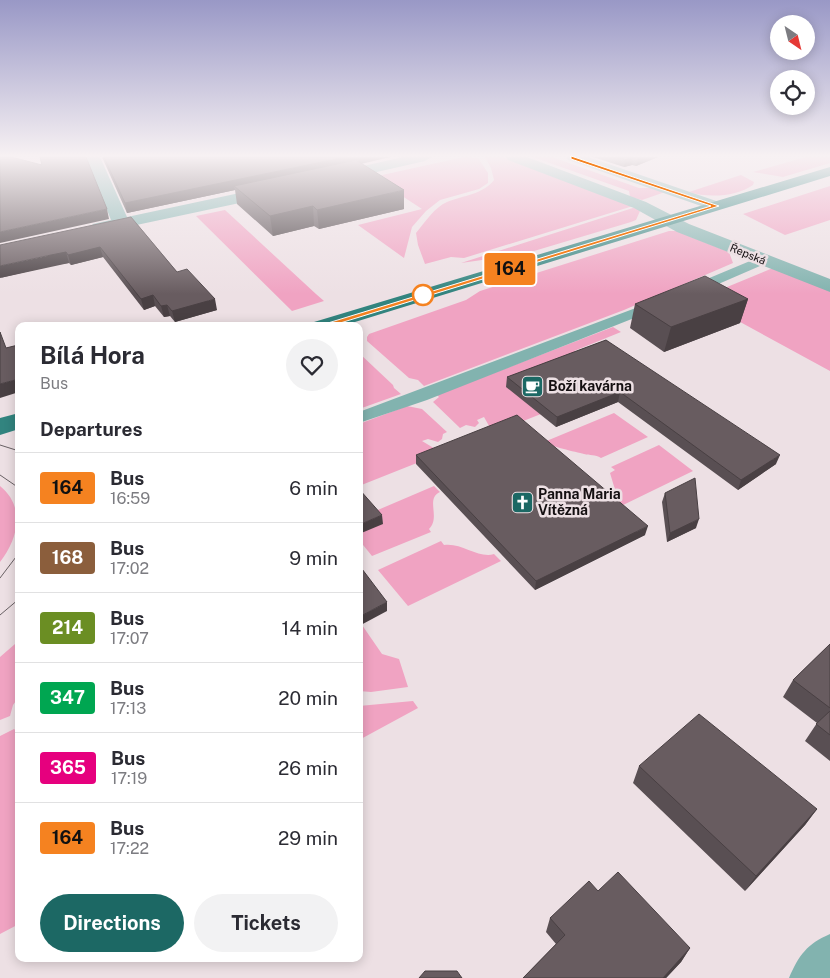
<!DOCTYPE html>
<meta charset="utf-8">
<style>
body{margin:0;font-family:"Public Sans",sans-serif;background:#f2f2f3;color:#2b2b33;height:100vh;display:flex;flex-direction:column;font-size:19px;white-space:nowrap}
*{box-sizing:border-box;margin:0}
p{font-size:16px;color:#7c7c81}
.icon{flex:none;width:28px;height:28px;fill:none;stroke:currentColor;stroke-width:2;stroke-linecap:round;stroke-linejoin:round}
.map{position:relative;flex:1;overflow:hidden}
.side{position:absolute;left:15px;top:322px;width:348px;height:640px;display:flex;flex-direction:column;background:#fff;border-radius:10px;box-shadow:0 2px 12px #0003}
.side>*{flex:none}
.badge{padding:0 10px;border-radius:4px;font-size:18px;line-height:32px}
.needle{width:32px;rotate:145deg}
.fabs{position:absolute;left:770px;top:15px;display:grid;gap:10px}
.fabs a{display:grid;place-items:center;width:45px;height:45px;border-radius:50%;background:#fff;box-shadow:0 2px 12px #0003;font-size:25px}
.map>.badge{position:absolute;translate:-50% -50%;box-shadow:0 0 0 2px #fff}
h2{padding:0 25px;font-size:19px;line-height:45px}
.round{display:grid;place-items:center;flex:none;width:52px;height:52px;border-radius:26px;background:#f2f2f3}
.overview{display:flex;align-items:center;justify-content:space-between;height:85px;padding:0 25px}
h1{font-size:24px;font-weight:700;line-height:38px}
.primary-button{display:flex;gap:10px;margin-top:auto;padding:10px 25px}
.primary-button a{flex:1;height:58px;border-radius:30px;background:#1c6864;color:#fff;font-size:20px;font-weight:700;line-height:58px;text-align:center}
.primary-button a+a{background:#f2f2f3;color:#2b2b33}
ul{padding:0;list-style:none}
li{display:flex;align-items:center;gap:15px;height:70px;padding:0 25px;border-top:1px solid #e1e1e2}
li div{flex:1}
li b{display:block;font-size:19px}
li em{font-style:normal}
li .badge{min-width:55px;font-weight:700;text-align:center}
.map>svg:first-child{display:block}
.green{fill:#f0a3c2}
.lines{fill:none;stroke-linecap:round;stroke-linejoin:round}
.service{fill:#82b3af;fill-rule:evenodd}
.minor{fill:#82b3af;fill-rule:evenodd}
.primary{fill:#32847f;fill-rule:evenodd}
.tram{stroke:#696164;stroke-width:1}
.wall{fill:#594f53}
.shaded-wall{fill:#494043}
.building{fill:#685c60;stroke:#494043}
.line{fill:#f58220;stroke:#fff}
.stop-dot{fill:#fff;stroke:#f58220;stroke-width:2.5}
.labels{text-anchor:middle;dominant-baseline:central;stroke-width:5;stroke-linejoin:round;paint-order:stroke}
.far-street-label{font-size:11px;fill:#140f11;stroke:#ede0e4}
.poi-label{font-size:14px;font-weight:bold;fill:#140f11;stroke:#ede0e4;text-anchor:start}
</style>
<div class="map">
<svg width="830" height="978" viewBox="0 0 830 978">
<rect width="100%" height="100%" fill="#ede0e4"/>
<path class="green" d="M 464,157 L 478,158 L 488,173 L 488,183 L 479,189 L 440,200 L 426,211 L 412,227 L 404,258 L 358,225 L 422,209 L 373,177 Z
M 485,157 L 502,157 L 633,206 L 464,258 L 451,257 L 425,264 L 418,245 L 416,233 C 425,222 435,207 447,202 C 464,195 482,195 494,180 L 491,168 Z
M 533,157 L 552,157 L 639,188 L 652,188 L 665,192 L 642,200 L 630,197 L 629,191 Z
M 806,157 L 830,157 L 830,163 L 783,177 L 753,172 Z
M 741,175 L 754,182 L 753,185 C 736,197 708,198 689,192 Z
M 830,186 L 830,220 L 785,235 L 743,214 Z
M 636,207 L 640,211 L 636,220 L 631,222 L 524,254 L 461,263 Z
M 225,210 L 316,294 L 324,301 L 292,311 L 196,216 Z
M 669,231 L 676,231 L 729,252 L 733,263 L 624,310 L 424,386 L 418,380 L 409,378 L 367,341 L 367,337 L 369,334 L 466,300 L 480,291 Z
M 773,268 L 830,291 L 830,371 L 698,299 Z
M 613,327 L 621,332 L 574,351 L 604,373 L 612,386 L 493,433 L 484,417 L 477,420 L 479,423 L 475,427 L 466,425 L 460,428 L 433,402 L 439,397 L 437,395 Z
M 359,353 L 393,385 L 394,388 L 401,394 L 359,409 Z
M 407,406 L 422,409 L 447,432 L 443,434 L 442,439 L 438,442 L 428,439 L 422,441 L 442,453 L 359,486 L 359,424 Z
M 614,413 L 648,437 L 601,458 C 595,454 590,456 584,454 C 576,452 549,446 544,442 Z
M 659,445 L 693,471 L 619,507 L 614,502 L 616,493 L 610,473 L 615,470 L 611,467 Z
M 0,486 C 26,507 18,539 0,562 Z
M 434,486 L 440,492 C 425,499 441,517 429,529 L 431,532 L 372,556 L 359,540 L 359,518 Z
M 441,541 L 444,545 C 461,542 479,559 494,554 L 501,561 L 408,606 L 378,570 Z
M 362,625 L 382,654 L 399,659 L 408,687 L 371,692 L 359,691 L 359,626 Z
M 19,643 L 19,697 L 13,705 L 10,716 L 0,720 L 0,657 L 15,644 Z
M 413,701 L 418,708 L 359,740 L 359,706 Z
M 14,729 L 19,733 L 19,924 L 0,934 L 0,736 Z"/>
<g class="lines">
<path class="service" d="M 762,256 L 767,257 L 769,260 L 767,263 L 693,295 L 683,295 L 681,292 L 683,289 Z
M 657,300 L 662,301 L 664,304 L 662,307 L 427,400 L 359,423 L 359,412 Z"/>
<path class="minor" d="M 86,157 L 100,157 L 127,217 L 272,186 L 278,188 L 280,191 L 278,194 L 272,196 L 99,233 L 93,232 L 90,228 L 93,224 L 111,220 Z
M 403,157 L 432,157 L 425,161 L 333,182 L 328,180 L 325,177 L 328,174 Z
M 506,157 L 527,157 L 646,202 L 689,224 L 830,279 L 830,292 L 677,232 L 634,208 L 508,160 Z
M 566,157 L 588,157 L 722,203 L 724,206 L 722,209 L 710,209 L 568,160 Z
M 830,934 L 830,978 L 789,978 C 799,955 807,944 830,934 Z"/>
<path class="primary" d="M 830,167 L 830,176 L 342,326 L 311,326 L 314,322 Z
M 19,413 L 19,429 L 0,435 L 0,418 Z"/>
<path class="tram" d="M 0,445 L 19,451
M 0,475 L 19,488
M 0,578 L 19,553
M 0,615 L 19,599"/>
</g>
<path class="wall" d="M 102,157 L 390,157 L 361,164 L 404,209 L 319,229 L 314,226 L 273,236 L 237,204 L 235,190 L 127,213 Z
M 593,157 L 658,157 L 636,166 L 632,165 L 624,167 Z
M 131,217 L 177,272 L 217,310 L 175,322 L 170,316 L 164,317 L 155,306 L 144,310 L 103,257 L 71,265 L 69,263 L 55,265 L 0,278 Z
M 748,299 L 740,323 L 664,352 L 630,328 L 635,304 Z
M 606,340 L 776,464 L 738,490 L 618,402 L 556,427 L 506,387 L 507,377 Z
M 416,455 L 645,535 L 535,590 L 416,464 Z
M 665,493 L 696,528 L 667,542 L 662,502 Z
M 830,644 L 830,761 L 805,741 L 817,723 L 783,697 L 793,680 Z
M 639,766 L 817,809 L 805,825 L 745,891 L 633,783 Z
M 598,891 L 690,948 L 681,962 L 666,978 L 523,978 L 556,944 L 546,932 L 550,918 Z"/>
<path class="shaded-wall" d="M 346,157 L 390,157 L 239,189 L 234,186 L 235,190 L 127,213 L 125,203 Z
M 633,157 L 632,165 L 624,167 L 625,160 Z
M 640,157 L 658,157 L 636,166 L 638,158 Z
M 404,190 L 404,209 L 319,229 L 317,210 Z
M 313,206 L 314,226 L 273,236 L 270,216 Z
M 107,209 L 109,219 L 0,243 L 0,232 Z
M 100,247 L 103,257 L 71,265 L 68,255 Z
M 66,252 L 69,263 L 0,278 L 0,266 Z
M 153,295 L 155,306 L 144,310 L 141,299 Z
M 215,299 L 217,310 L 175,322 L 172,311 Z
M 748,299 L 740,323 L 664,352 L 671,327 Z
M 167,305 L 170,316 L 164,317 L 161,306 Z
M 19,379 L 19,392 L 0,398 L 0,384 Z
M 620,392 L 618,402 L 556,427 L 557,417 Z
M 780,455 L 776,464 L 738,490 L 741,480 Z
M 382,515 L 383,524 L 359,534 L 359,525 Z
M 699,519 L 696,528 L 667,542 L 670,533 Z
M 648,526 L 645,535 L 535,590 L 536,581 Z
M 387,602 L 387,611 L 359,626 L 359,617 Z
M 817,809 L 805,825 L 745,891 L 756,876 Z
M 690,948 L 681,962 L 666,978 L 663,978 Z"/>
<path class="building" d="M 0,157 L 11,157 L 42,165 L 40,157 L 86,157 L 107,209 L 0,232 Z
M 104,157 L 346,157 L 125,203 Z
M 618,157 L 632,157 L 625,160 Z
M 356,160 L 404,190 L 317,210 L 313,206 L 270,216 L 234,186 Z
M 131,217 L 177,272 L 187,269 L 215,299 L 172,311 L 167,305 L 161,306 L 153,295 L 141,299 L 100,247 L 68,255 L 66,252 L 51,255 L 0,266 L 0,245 Z
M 705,276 L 748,299 L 671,327 L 635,304 Z
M 0,332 L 6,348 L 18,345 L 19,346 L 19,379 L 0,384 Z
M 606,340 L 780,455 L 741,480 L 620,392 L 557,417 L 507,377 Z
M 517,415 L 648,526 L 536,581 L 416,455 Z
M 695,478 L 699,519 L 670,533 L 665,493 Z
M 359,489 L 382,515 L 359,525 Z
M 359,565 L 387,602 L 359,617 Z
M 830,644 L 830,708 L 793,680 Z
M 830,711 L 830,735 L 816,724 Z
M 699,714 L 817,809 L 756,876 L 639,766 Z
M 618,872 L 690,948 L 663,978 L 523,978 L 565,935 L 550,918 L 589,881 L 598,891 Z
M 425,971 L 457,971 L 462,978 L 419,978 Z"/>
<linearGradient id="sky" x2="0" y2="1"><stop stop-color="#9998c6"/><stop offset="0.53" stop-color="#f7f1f3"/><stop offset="1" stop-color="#f7f1f3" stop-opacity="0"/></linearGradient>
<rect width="830" height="294" fill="url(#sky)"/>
<path class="line" d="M 571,156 L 719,206 L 324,328 L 318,326 L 711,206 L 571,159 Z"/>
<defs>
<symbol id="cafe-square" viewBox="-11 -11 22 22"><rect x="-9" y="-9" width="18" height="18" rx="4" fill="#1c6864" stroke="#ede0e4"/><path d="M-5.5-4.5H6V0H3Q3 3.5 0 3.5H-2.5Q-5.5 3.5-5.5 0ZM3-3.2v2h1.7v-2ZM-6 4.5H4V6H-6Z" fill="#fff"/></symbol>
<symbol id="church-square" viewBox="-11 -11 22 22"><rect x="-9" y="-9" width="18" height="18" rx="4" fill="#1c6864" stroke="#ede0e4"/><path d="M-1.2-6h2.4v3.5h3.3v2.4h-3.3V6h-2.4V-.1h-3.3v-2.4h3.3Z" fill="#fff"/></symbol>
</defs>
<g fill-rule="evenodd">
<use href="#cafe-square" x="520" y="374" width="25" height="25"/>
<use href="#church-square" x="510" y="490" width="25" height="25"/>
</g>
<circle class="stop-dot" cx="423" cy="295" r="10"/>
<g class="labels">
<g class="far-street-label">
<text transform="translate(748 254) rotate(22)">Řepská</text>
</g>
<g class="poi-label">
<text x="548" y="386">Boží kavárna</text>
<text x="538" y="494">Panna Maria<tspan x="538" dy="16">Vítězná</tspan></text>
</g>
</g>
</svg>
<div class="fabs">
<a><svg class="needle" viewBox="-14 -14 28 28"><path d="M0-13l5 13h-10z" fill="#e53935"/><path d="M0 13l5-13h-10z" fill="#7c7c81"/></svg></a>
<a><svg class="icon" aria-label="locate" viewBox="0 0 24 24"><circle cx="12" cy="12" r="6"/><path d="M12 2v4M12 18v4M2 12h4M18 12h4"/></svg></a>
</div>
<b class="badge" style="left:510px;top:269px;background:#f58220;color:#111">164</b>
<section class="side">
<div class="overview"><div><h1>Bílá Hora</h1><p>Bus</p></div><a class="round"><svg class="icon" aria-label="heart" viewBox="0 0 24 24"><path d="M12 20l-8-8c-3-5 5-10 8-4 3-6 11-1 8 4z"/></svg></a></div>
<h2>Departures</h2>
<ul>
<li><span class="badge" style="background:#f58220;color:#111">164</span><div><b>Bus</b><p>16:59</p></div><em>6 min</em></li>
<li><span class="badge" style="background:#8b5e3c;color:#fff">168</span><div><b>Bus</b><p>17:02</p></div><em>9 min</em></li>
<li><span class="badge" style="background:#6b8e23;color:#fff">214</span><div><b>Bus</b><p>17:07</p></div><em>14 min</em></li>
<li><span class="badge" style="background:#00a651;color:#fff">347</span><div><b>Bus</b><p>17:13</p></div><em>20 min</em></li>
<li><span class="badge" style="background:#e6007e;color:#fff">365</span><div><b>Bus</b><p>17:19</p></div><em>26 min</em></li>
<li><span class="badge" style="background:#f58220;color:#111">164</span><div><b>Bus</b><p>17:22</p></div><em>29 min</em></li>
</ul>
<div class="primary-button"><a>Directions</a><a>Tickets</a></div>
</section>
</div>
